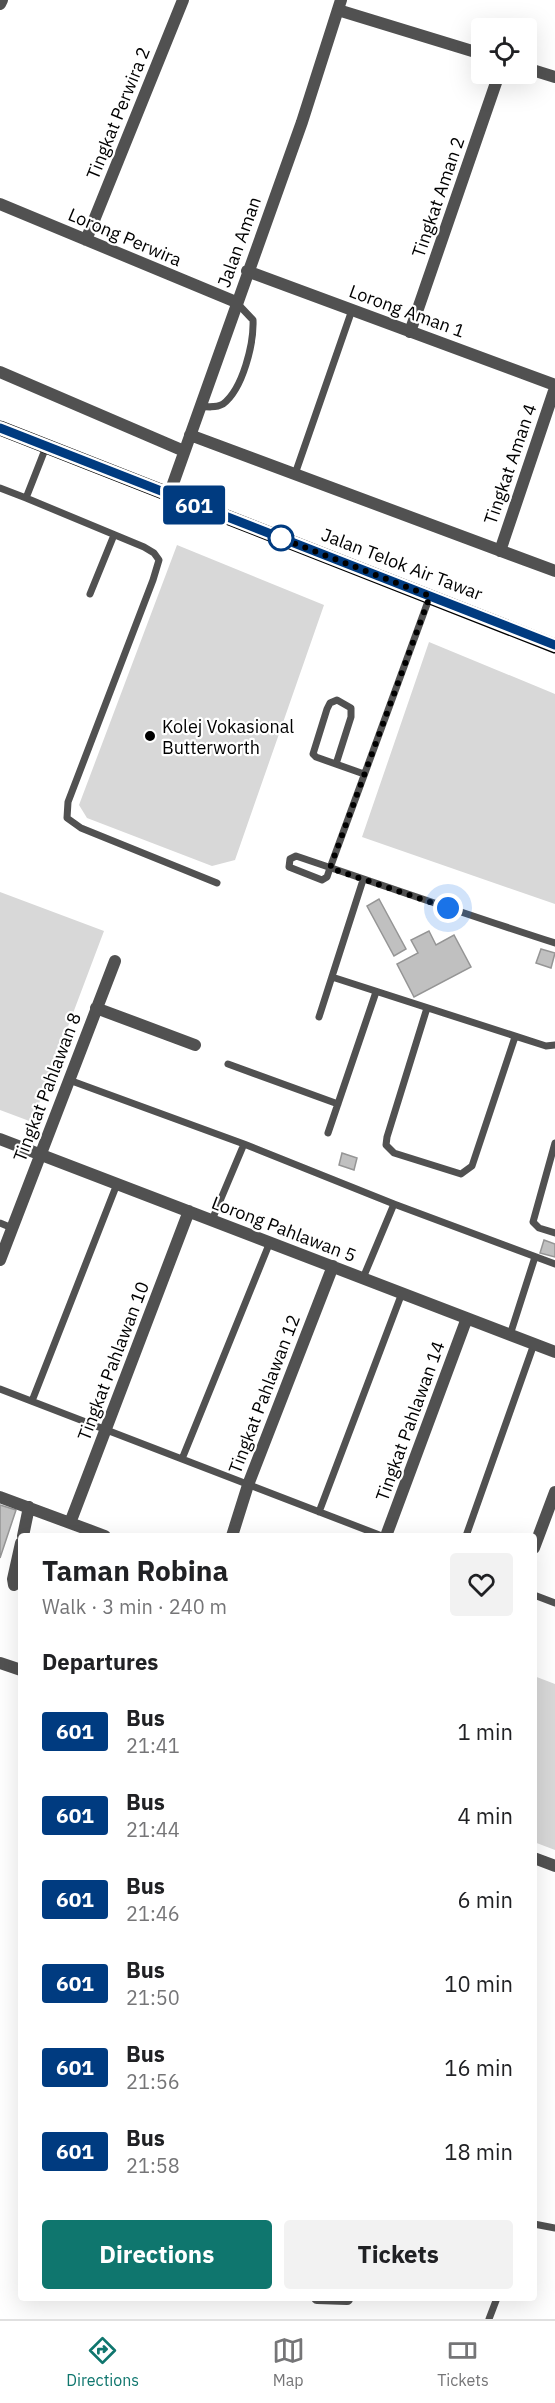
<!DOCTYPE html>
<meta charset="utf-8">
<style>
body{margin:0;font-family:"IBM Plex Sans",sans-serif;background:#f2f2f2;color:#202124;height:100vh;display:flex;flex-direction:column;font-size:22px;white-space:nowrap}
*{box-sizing:border-box;margin:0}
p{font-size:20px;color:#757577}
.icon{flex:none;width:33px;height:33px;fill:none;stroke:currentColor;stroke-width:2;stroke-linecap:round;stroke-linejoin:round}
.map{position:relative;flex:1;overflow:hidden}
.sheet{position:absolute;left:18px;top:1533px;width:519px;height:768px;display:flex;flex-direction:column;background:#fff;border-radius:6px;box-shadow:0 6px 24px #0002}
.sheet>*{flex:none}
.badge{padding:0 12px;border-radius:4px;font-size:21px;line-height:39px}
.controls{position:absolute;left:471px;top:18px;display:grid;gap:12px}
.controls a{display:grid;place-items:center;width:66px;height:66px;border-radius:6px;background:#fff;box-shadow:0 6px 24px #0002;font-size:30px}
.you{position:absolute;width:30px;height:30px;margin:-15px;border:4px solid #fff;border-radius:50%;background:#1a73e8;box-shadow:0 0 0 9px #1a73e833}
.map>.badge{position:absolute;translate:-50% -50%;box-shadow:0 0 0 3px #fff}
h2{padding:0 24px;font-size:22px;line-height:54px}
.round{display:grid;place-items:center;flex:none;width:63px;height:63px;border-radius:6px;background:#f2f2f2}
.headline{display:flex;align-items:center;justify-content:space-between;height:102px;padding:0 24px}
h1{font-size:28px;font-weight:800;line-height:45px}
.button{display:flex;gap:12px;margin-top:auto;padding:12px 24px}
.button a{flex:1;height:69px;border-radius:6px;background:#0f766e;color:#fff;font-size:24px;font-weight:800;line-height:69px;text-align:center}
.button a+a{background:#f2f2f2;color:#202124}
ul{padding:0;list-style:none}
li{display:flex;align-items:center;gap:18px;height:84px;padding:0 24px}
li div{flex:1}
li b{display:block;font-size:22px}
li em{font-style:normal}
li .badge{min-width:66px;font-weight:700;text-align:center}
.menu{display:flex;justify-content:space-around;align-items:center;height:84px;border-top:2px solid #e0e0e0;background:#fff;font-size:16px;color:#757577}
.menu a{display:grid;justify-items:center;gap:3px}
.menu .selected{color:#0f766e}
.map>svg:first-child{display:block}
.green{fill:#d8d8d8}
.building{fill:#c0c0c0;stroke:#959595;stroke-width:1.5}
.lines{fill:none;stroke-linecap:round;stroke-linejoin:round}
.service{stroke:#515151;stroke-width:7}
.minor{stroke:#515151;stroke-width:12}
.primary{stroke:#000;stroke-width:15}
.line-casing{stroke:#fff;stroke-width:14}
.line{stroke:#003b80;stroke-width:9}
.walk{stroke:#000;stroke-width:6;stroke-dasharray:0 10.8}
.stop-dot{fill:#fff;stroke:#003b80;stroke-width:3}
.poi-dot{fill:#000;stroke:#fff;stroke-width:2}
.labels{text-anchor:middle;dominant-baseline:central;stroke-width:4.5;stroke-linejoin:round;paint-order:stroke}
.street-label{font-size:18px;fill:#000;stroke:#fff}
.poi-label{font-size:18px;fill:#000;stroke:#fff;text-anchor:start}
</style>
<div class="map">
<svg width="555" height="2319" viewBox="0 0 555 2319">
<rect width="100%" height="100%" fill="#fff"/>
<path class="green" d="M 177,545 L 324,605 L 235,860 L 212,866 L 87,818 L 79,805 Z
M 429,642 L 555,694 L 555,904 L 362,837 Z
M 0,892 L 104,931 L 32,1122 L 0,1110 Z
M 534,1676 L 555,1684 L 555,1850 L 534,1842 Z"/>
<path class="building" d="M 379,899 L 406,949 L 394,956 L 367,906 Z
M 429,931 L 436,945 L 454,935 L 471,967 L 414,997 L 397,964 L 418,953 L 411,940 Z
M 541,949 L 555,953 L 551,968 L 536,963 Z
M 342,1153 L 357,1158 L 354,1170 L 339,1165 Z
M 544,1240 L 555,1244 L 555,1257 L 540,1253 Z
M 0,1505 L 16,1510 L 0,1558 Z"/>
<g class="lines">
<path class="service" d="M 199,406 C 207,407 216,408 223,404 C 243,389 254,343 253,320 L 236,302
M 295,474 L 352,310
M 0,488 L 26,498 L 46,447
M 26,498 L 144,547 L 154,553 L 159,560 L 153,580 L 68,802 L 67,818 L 81,828 L 217,883
M 90,594 L 114,535
M 430,596 L 330,868 L 327,877 L 322,880 L 289,867 L 290,859 L 296,856 C 382,885 468,915 555,943
M 336,764 L 351,717 L 351,708 L 337,700 L 330,703 L 327,709 L 313,754 L 316,757 L 364,774
M 332,977 L 546,1046 L 555,1045
M 427,1008 L 387,1137 L 386,1145 L 394,1153 L 461,1174 L 472,1166 L 515,1037
M 319,1017 L 363,880
M 228,1064 L 338,1104
M 69,1080 L 244,1144 L 394,1204 L 555,1264
M 328,1133 L 376,992
M 555,1143 L 533,1222 L 539,1228 L 555,1233
M 212,1220 L 244,1144
M 0,1223 L 12,1228
M 363,1278 L 394,1204
M 510,1335 L 535,1257
M 0,1389 L 382,1536
M 32,1401 L 117,1184
M 182,1459 L 270,1242
M 319,1512 L 402,1293
M 466,1536 L 534,1344
M 534,1595 L 555,1603
M 534,2224 L 555,2228
M 489,2319 L 497,2298"/>
<path class="minor" d="M 0,4 L 2,0
M 338,10 L 482,54
M 526,68 L 555,77
M 0,204 L 236,302
M 86,240 L 183,0
M 247,271 L 555,385
M 410,332 L 499,74
M 0,372 L 184,451
M 190,435 L 555,571
M 169,495 L 302,122 L 341,0
M 500,551 L 555,388
M 96,1008 L 195,1045
M 0,1139 L 555,1352
M 0,1260 L 115,961
M 0,1497 L 105,1536
M 70,1523 L 189,1211
M 23,1536 L 29,1507
M 232,1536 L 248,1485 L 333,1266
M 386,1536 L 467,1318
M 534,1548 L 555,1492
M 14,1585 L 13,1579 L 21,1543
M 0,1663 L 21,1670
M 534,1858 L 555,1866
M 317,2298 L 347,2299"/>
<path class="primary" d="M 0,428 L 555,646"/>
</g>
<g class="lines">
<defs>
<path id="line" d="M 0,428 L 555,645"/>
</defs>
<use href="#line" class="line-casing"/>
<use href="#line" class="line"/>
<path class="walk" d="M 281,538 L 278,537 L 430,596 L 330,868 L 448,908"/>
</g>
<circle class="stop-dot" cx="281" cy="538" r="12"/>
<circle class="poi-dot" cx="150" cy="736" r="6"/>
<g class="labels">
<g class="street-label">
<text transform="translate(118 113) rotate(-68)">Tingkat Perwira 2</text>
<text transform="translate(438 197) rotate(-71)">Tingkat Aman 2</text>
<text transform="translate(125 237) rotate(23)">Lorong Perwira</text>
<text transform="translate(239 242) rotate(-70)">Jalan Aman</text>
<text transform="translate(407 311) rotate(20)">Lorong Aman 1</text>
<text transform="translate(510 464) rotate(-71)">Tingkat Aman 4</text>
<text transform="translate(402 564) rotate(21)">Jalan Telok Air Tawar</text>
<text transform="translate(47 1087) rotate(-69)">Tingkat Pahlawan 8</text>
<text transform="translate(284 1229) rotate(21)">Lorong Pahlawan 5</text>
<text transform="translate(113 1361) rotate(-69)">Tingkat Pahlawan 10</text>
<text transform="translate(264 1394) rotate(-69)">Tingkat Pahlawan 12</text>
<text transform="translate(410 1421) rotate(-70)">Tingkat Pahlawan 14</text>
</g>
<g class="poi-label">
<text x="162" y="726">Kolej Vokasional<tspan x="162" dy="21">Butterworth</tspan></text>
</g>
</g>
</svg>
<div class="controls">
<a><svg class="icon" aria-label="locate" viewBox="0 0 24 24"><circle cx="12" cy="12" r="6"/><path d="M12 2v4M12 18v4M2 12h4M18 12h4"/></svg></a>
</div>
<div class="you" style="left:448px;top:908px"></div>
<b class="badge" style="left:194px;top:505px;background:#003b80;color:#fff">601</b>
<section class="sheet">
<div class="headline"><div><h1>Taman Robina</h1><p>Walk · 3 min · 240 m</p></div><a class="round"><svg class="icon" aria-label="heart" viewBox="0 0 24 24"><path d="M12 20l-8-8c-3-5 5-10 8-4 3-6 11-1 8 4z"/></svg></a></div>
<h2>Departures</h2>
<ul>
<li><span class="badge" style="background:#003b80;color:#fff">601</span><div><b>Bus</b><p>21:41</p></div><em>1 min</em></li>
<li><span class="badge" style="background:#003b80;color:#fff">601</span><div><b>Bus</b><p>21:44</p></div><em>4 min</em></li>
<li><span class="badge" style="background:#003b80;color:#fff">601</span><div><b>Bus</b><p>21:46</p></div><em>6 min</em></li>
<li><span class="badge" style="background:#003b80;color:#fff">601</span><div><b>Bus</b><p>21:50</p></div><em>10 min</em></li>
<li><span class="badge" style="background:#003b80;color:#fff">601</span><div><b>Bus</b><p>21:56</p></div><em>16 min</em></li>
<li><span class="badge" style="background:#003b80;color:#fff">601</span><div><b>Bus</b><p>21:58</p></div><em>18 min</em></li>
</ul>
<div class="button"><a>Directions</a><a>Tickets</a></div>
</section>
</div>
<nav class="menu">
<a class="selected"><svg class="icon" aria-label="directions" viewBox="0 0 24 24"><path d="M12 3l9 9-9 9-9-9zM9 14v-3h6M13 9l2 2-2 2"/></svg>Directions</a>
<a><svg class="icon" aria-label="map" viewBox="0 0 24 24"><path d="M3 6l6-2 6 2 6-2v14l-6 2-6-2-6 2zM9 4v14M15 6v14"/></svg>Map</a>
<a><svg class="icon" aria-label="tickets" viewBox="0 0 24 24"><path d="M3 7h18v10H3zM15 7v10"/></svg>Tickets</a>
</nav>
